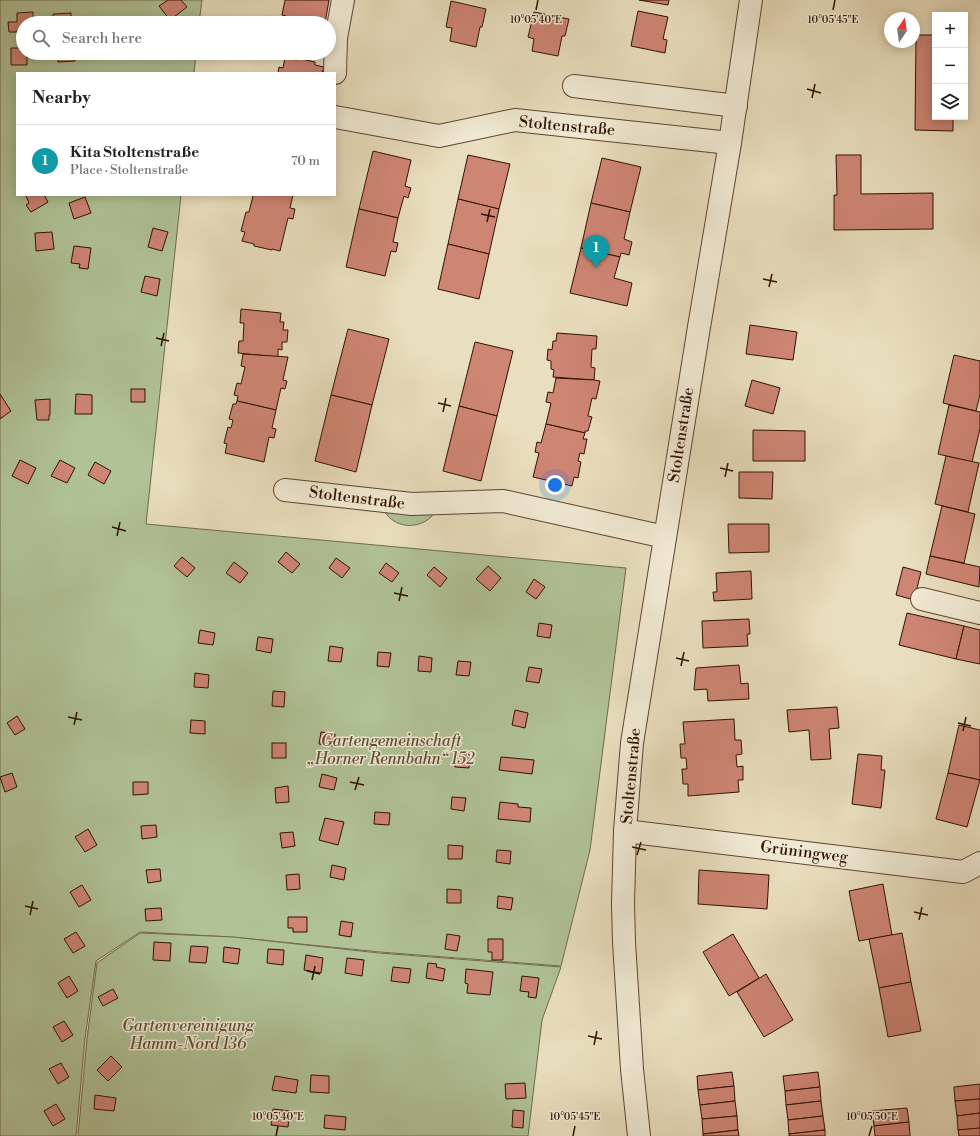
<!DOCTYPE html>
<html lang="en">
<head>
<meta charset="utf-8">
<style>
	body { margin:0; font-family:"Libre Bodoni",serif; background:#f2f2f2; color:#202124 }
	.controls { position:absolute; right:12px; top:12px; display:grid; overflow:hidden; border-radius:0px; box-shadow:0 2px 10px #0003 }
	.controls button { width:36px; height:36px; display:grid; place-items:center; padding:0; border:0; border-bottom:1px solid #e0e0e0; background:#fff; color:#202124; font:20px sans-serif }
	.compass { position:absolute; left:884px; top:12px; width:36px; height:36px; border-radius:50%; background:#fff; box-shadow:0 2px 10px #0003; rotate:13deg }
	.you { position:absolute; left:555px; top:485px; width:14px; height:14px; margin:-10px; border:3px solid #fff; border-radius:50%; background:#1a73e8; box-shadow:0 0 0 6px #1a73e833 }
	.badge { display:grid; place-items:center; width:26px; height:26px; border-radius:50%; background:#8f2418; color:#fff; font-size:13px; font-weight:700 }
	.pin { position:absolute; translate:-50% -33px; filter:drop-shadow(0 1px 2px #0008) }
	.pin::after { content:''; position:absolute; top:21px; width:14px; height:12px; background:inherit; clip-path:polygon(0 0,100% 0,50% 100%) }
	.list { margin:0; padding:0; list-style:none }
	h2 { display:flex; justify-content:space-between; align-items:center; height:52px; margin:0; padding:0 16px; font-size:17px }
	h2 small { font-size:13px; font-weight:400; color:#757577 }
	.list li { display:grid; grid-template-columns:26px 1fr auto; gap:12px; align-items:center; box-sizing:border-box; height:72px; padding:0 16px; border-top:1px solid #e0e0e0 }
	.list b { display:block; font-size:15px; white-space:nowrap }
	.list p { margin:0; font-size:13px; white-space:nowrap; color:#757577 }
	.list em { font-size:13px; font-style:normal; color:#757577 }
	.icon { flex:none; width:22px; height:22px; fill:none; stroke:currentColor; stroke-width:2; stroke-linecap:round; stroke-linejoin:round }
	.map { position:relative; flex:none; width:980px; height:1136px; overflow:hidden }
	.search { position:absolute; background:#fff; box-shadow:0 2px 10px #0003; left:16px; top:16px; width:320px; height:44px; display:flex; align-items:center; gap:10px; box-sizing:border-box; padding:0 14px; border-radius:22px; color:#757577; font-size:15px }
	.panel { position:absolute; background:#fff; box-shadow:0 2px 10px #0003; left:16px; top:72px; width:320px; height:124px; border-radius:0px }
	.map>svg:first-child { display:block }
	.green { fill:#b0c296; stroke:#706a4c }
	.building { fill:#ce8574; stroke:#301103 }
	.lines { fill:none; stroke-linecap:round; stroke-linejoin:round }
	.minor-casing { stroke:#5e4432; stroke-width:24 }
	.minor { stroke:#f1ead4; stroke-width:22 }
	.ticks { fill:none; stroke:#301103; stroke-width:1.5 }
	.labels { text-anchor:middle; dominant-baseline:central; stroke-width:3; stroke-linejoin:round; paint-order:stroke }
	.street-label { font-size:16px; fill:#301103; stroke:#f1ead4 }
	.park-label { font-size:16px; font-style:italic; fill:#5d4f36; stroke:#f1ead4 }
	.ticks-label { font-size:10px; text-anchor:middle; fill:#301103; stroke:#f1ead4; stroke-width:3; stroke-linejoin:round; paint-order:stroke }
</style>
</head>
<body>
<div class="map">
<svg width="980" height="1136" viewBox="0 0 980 1136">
	<rect width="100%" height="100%" fill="#e9debd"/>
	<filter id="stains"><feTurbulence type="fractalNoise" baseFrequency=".005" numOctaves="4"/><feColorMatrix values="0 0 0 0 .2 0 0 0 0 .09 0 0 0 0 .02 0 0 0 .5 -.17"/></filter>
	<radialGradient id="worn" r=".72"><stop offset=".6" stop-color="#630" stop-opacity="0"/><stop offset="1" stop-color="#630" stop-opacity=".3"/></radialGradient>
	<g class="green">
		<polygon points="0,0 202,0 199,23 23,23 23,53 196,53 194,73 17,73 17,195 181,195 146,524 626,568 590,850 561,966 380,952 232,937 140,932 96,961 85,1038 76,1136 0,1136"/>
		<path d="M 382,506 L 436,509 C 435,512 433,515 431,517 C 418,529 398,528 387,515 C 385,512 384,509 382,506 Z"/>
		<polygon points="140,933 233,937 379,953 561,967 542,1020 528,1136 78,1136 87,1039 97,963"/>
	</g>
	<g class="building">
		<polygon points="168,0 181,0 187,7 170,20 159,6"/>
		<polygon points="285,0 329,0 325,23 285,23 286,16 282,15"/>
		<polygon points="639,0 669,0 668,5"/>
		<polygon points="451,1 486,9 482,27 480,27 476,47 450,41 452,28 446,27"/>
		<polygon points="638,11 668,17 663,39 667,40 665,53 631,46"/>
		<polygon points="33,12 33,23 23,23 23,30 17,30 17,32 9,32 8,22 17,22 17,13"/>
		<polygon points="534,12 569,19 565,36 562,36 558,56 532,51 534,39 528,37"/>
		<polygon points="71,13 71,23 53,23 53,14"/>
		<polygon points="916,35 935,35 935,117 957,117 953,118 953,131 915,130"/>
		<polygon points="11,48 23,48 23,53 27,53 27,65 11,65"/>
		<polygon points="58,53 75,53 75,61 58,62"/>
		<polygon points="285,58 297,60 297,58 315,62 315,65 324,67 322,73 278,73 279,67 283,68"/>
		<polygon points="373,151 411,160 405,186 411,188 408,198 404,196 398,218 359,209"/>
		<polygon points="468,155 510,164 499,209 458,199"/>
		<polygon points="836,155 861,155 861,194 933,193 933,229 834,230 834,195 837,195"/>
		<polygon points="602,158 641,167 630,212 591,203"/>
		<polygon points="27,195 44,195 48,202 31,212 26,205 29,203 26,196"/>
		<polygon points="249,195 293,195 290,208 295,209 293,219 288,218 280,251 272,249 272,250 254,246 254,244 242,241 245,232 241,231 246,212 249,212 253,196"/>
		<polygon points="85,197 91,213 74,219 69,203"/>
		<polygon points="458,199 499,209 489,254 448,244"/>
		<polygon points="591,203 630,212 624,239 632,242 629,255 621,253 620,257 581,248"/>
		<polygon points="359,209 398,218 393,242 398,243 396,252 391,251 385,276 346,267"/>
		<polygon points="153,228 168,232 162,251 148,247"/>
		<polygon points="52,232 54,249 36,251 35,233"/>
		<polygon points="448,244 489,254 479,299 438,289"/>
		<polygon points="74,246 91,248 88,269 79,268 80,264 71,263"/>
		<polygon points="581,248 620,257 614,278 632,283 627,306 570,293"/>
		<polygon points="145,276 160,279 157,296 141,292"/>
		<polygon points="241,309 281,313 280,322 284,322 283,330 288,330 287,342 282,342 282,350 278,349 278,357 238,353 239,341 243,341 244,323 240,323"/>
		<polygon points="750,325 797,332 793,360 746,354"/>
		<polygon points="348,329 389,339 372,405 331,395"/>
		<polygon points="557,333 597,336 596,349 592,349 591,367 595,368 594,380 553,377 554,370 551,369 551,361 547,360 548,349 552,350 553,341 556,341"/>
		<polygon points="475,342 513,351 497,416 459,406"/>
		<polygon points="243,354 288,357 283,380 287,381 285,389 281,388 276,410 237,401 238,396 234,395 237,383 241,384 245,367 241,366"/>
		<polygon points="954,355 980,361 980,395 976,411 943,403"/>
		<polygon points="556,378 594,380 600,381 596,399 592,398 588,416 592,417 588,431 585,431 585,433 546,424 551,403 546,402 548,392 553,393"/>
		<polygon points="752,380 780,388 773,414 745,406"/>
		<rect x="131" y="389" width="14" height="13"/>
		<polygon points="0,394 11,411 0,419"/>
		<polygon points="76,394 92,395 92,414 75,414"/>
		<polygon points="331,395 372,405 356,472 315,461"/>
		<polygon points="50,399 50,415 49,415 49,420 37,420 35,400"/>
		<polygon points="237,401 276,410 272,428 276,429 274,438 269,437 264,462 225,453 227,444 224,443 228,427 231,428 233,420 229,419 233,404 236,404"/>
		<polygon points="949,405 980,412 980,429 972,462 938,454"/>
		<polygon points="459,406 497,416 481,481 443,471"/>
		<polygon points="546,424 585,433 583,439 587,439 584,454 580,453 578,461 581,462 578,478 574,477 572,486 533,477 539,453 535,452 537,442 541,443"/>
		<polygon points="753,430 805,431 805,461 753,461"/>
		<polygon points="946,456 979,463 968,512 935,504"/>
		<polygon points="20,460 36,468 28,484 12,476"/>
		<polygon points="60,460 75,468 67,483 51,476"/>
		<polygon points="95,462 111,471 104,484 88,475"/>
		<polygon points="739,472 773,472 772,499 739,498"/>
		<polygon points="942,506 975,514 964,563 930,556"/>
		<polygon points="728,524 769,524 769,552 729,553"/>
		<polygon points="286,552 300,564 292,573 278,562"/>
		<polygon points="930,556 980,567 979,587 926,574"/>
		<polygon points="182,557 195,568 187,577 174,566"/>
		<polygon points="336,558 350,568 342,578 329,568"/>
		<polygon points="234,562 248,573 240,583 226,573"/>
		<polygon points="386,563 399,573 392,582 379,573"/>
		<polygon points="488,566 501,578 490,591 476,579"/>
		<polygon points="434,567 447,578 440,587 427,575"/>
		<polygon points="903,567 921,572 914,600 896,595"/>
		<polygon points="751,571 752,599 714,601 713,592 717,592 716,573"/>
		<polygon points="534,579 545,587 536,599 526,592"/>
		<polygon points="907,613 964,626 956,659 899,645"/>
		<polygon points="749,619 750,634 747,634 748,646 703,648 702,621"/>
		<polygon points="539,623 552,625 550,638 537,636"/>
		<polygon points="964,626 980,630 980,664 956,659"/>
		<polygon points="200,630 215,633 213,645 198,643"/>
		<polygon points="258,637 273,639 271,653 256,650"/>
		<polygon points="330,646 343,648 341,662 328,661"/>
		<polygon points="378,652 391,653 389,667 377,666"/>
		<polygon points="419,656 432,658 431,672 418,671"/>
		<polygon points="458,661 471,662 469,676 456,675"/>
		<polygon points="739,665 741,684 748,683 749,699 708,701 707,689 694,690 696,668"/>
		<polygon points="529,667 542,669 539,683 526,681"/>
		<polygon points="195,673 209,675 208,688 194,687"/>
		<polygon points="273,691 285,692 284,707 272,706"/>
		<polygon points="837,707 839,728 829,729 831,759 811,760 809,730 789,732 787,710"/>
		<polygon points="515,710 528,713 525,728 512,725"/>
		<polygon points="17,716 25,729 15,735 7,723"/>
		<polygon points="734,719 735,740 741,740 742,754 736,755 737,767 743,766 743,780 738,780 739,792 688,796 688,784 683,784 682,769 687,769 686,758 681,758 680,744 685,744 683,722"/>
		<polygon points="191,720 205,721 205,734 190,733"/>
		<polygon points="959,725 980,730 980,780 948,773"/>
		<polygon points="321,732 335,734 334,746 319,744"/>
		<rect x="272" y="743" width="14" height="15"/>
		<polygon points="456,754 470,755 469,768 455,767"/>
		<polygon points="858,754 882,756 881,770 885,770 881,808 852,804"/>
		<polygon points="501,757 534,760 532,774 499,770"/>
		<polygon points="12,773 17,787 5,792 0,777"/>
		<polygon points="948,773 980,780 967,827 936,819"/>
		<polygon points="322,774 337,778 334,790 319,787"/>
		<polygon points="133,782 148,782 148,794 133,795"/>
		<polygon points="288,786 289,802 276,803 275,788"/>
		<polygon points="452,797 466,798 464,811 451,809"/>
		<polygon points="500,802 518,804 518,807 531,808 530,822 498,819"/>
		<polygon points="375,812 390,813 389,825 374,824"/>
		<polygon points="325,818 344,822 338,845 319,840"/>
		<polygon points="156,825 157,837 142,839 141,826"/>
		<polygon points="88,829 97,845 85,852 75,837"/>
		<polygon points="293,832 295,846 282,848 280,833"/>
		<polygon points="448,845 463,846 462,859 448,859"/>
		<polygon points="497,850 511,851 510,864 496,862"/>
		<polygon points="332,865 346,868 344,880 330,877"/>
		<polygon points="160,869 161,881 148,883 146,870"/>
		<polygon points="699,870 769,875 767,909 698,904"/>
		<polygon points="299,874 300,889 287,890 286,875"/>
		<polygon points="883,884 892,935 859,941 849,891"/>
		<polygon points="82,885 91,900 79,907 70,892"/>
		<polygon points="447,889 461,890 461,903 447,903"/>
		<polygon points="498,896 513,898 511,910 497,908"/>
		<polygon points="161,908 162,920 146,921 145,909"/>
		<polygon points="288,917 307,917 307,932 293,932 293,928 288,928"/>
		<polygon points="341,921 353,923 351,937 339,935"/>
		<polygon points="76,932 85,946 73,953 64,939"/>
		<polygon points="902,933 911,982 879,988 869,939"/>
		<polygon points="447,934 460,936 457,951 445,949"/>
		<polygon points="733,934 759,978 729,996 703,952"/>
		<polygon points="488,939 503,939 503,960 492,960 492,952 488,952"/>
		<polygon points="154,942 171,943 170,961 153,960"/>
		<polygon points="191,946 208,947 206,963 189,962"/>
		<polygon points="224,947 240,949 238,964 223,962"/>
		<polygon points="268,949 284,950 283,965 267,963"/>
		<polygon points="306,955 323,958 321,973 304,970"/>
		<polygon points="347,958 364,960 362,976 345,973"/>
		<polygon points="428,963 437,964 436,967 445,969 443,981 426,978"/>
		<polygon points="393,967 411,969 409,983 391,981"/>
		<polygon points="466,969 493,972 490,995 467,993 468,984 465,983"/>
		<polygon points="766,974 793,1020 764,1037 737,992"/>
		<polygon points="69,976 78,991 67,998 58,983"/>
		<polygon points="522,976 539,978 536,998 528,997 529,992 520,991"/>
		<polygon points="911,982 921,1031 888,1037 879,988"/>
		<polygon points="113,989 118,998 103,1006 98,997"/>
		<polygon points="64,1021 73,1035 62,1042 53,1027"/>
		<polygon points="111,1056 122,1067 108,1081 97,1070"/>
		<polygon points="61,1063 69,1077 58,1084 49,1069"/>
		<polygon points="732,1072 734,1086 698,1090 697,1076"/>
		<polygon points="818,1072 820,1087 785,1091 783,1076"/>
		<polygon points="311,1075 329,1076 329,1093 310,1092"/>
		<polygon points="275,1076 298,1080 296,1093 272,1090"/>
		<polygon points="525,1083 526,1098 506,1099 505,1084"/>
		<polygon points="980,1084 980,1099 955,1101 954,1087"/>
		<polygon points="734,1086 735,1101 700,1105 698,1090"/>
		<polygon points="820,1087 821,1101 786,1105 785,1091"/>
		<polygon points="95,1095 116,1098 114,1111 94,1109"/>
		<polygon points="980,1099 980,1113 957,1116 955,1101"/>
		<polygon points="735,1101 737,1116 702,1119 700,1105"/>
		<polygon points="821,1101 823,1116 788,1120 786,1105"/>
		<polygon points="56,1104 65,1119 53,1126 44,1111"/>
		<polygon points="907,1108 909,1122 874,1126 872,1111"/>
		<polygon points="273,1109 290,1111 288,1127 271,1125"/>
		<polygon points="513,1110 524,1111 523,1128 512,1127"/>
		<polygon points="980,1113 980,1128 958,1130 957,1116"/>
		<polygon points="325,1115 346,1117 345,1130 324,1128"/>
		<polygon points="737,1116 738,1130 703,1134 702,1119"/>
		<polygon points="823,1116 825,1130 789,1134 788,1120"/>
		<polygon points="909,1122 910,1136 875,1136 874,1126"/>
		<polygon points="980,1128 980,1136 959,1136 958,1130"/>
		<polygon points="738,1130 739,1136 703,1136 703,1134"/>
		<polygon points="825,1130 825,1136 789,1136 789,1134"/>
	</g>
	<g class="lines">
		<g class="minor-casing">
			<g id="minor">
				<polyline points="335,73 336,38 343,0"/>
				<polyline points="574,86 736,106"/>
				<polyline points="335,117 439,136 515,120 730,143"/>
				<polyline points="285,490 412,504 503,501 665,537"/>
				<polyline points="922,599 980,613"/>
				<polyline points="625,831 963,872 980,863"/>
				<polyline points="639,1136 632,1069 624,942 623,904 625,831 632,743 699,327 730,143 751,0"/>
			</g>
		</g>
		<use href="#minor" class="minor"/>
	</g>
	<path class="ticks" d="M 536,10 L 538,0M 833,10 L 835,0M 807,89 L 821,93M 812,98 L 815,84M 481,214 L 495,217M 487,222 L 490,209M 763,279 L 777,282M 769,287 L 772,274M 156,338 L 169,341M 161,346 L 164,333M 438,403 L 451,406M 443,412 L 446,398M 720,468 L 733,471M 725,477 L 728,463M 112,527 L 126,531M 117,536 L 120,522M 394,593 L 408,596M 399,601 L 402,587M 676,658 L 689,661M 681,666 L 684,652M 68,717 L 82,720M 958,723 L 971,726M 74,725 L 77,712M 963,731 L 966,717M 350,782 L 364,785M 355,790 L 359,777M 632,847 L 646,850M 637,855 L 641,842M 25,906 L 38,909M 914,912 L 928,915M 30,915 L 33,901M 919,920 L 922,907M 307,971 L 320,974M 312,980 L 315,966M 588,1036 L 602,1039M 594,1045 L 597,1031M 276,1136 L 278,1126M 573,1136 L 575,1126M 869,1136 L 872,1126"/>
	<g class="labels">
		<g class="street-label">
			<text transform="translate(567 126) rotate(5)">Stoltenstraße</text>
			<text transform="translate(681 435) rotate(-81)">Stoltenstraße</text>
			<text transform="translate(357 498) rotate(7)">Stoltenstraße</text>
			<text transform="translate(631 776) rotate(-85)">Stoltenstraße</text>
			<text transform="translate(804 852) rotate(7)">Grüningweg</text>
		</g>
		<g class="park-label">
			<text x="391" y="741">Gartengemeinschaft<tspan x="391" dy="18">„Horner Rennbahn“ 152</tspan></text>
			<text x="188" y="1026">Gartenvereinigung<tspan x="188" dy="18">Hamm-Nord 136</tspan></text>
		</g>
	</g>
	<g class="ticks-label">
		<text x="536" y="23">10°05'40"E</text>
		<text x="833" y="23">10°05'45"E</text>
		<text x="278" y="1120">10°05'40"E</text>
		<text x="575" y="1120">10°05'45"E</text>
		<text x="872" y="1120">10°05'50"E</text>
	</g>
	<rect width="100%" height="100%" filter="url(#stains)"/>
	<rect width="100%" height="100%" fill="url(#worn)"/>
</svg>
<div class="controls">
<button>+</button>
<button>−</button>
<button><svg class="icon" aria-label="layers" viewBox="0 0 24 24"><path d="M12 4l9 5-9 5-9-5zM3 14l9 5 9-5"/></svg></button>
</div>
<svg class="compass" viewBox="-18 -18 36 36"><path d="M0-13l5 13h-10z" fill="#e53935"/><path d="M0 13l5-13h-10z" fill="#757577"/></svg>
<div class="you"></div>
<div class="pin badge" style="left:596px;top:268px;background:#0f9aa8">1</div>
<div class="search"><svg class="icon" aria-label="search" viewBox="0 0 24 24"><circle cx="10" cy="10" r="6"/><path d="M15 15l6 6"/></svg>Search here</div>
<section class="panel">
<h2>Nearby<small></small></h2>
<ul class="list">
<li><span class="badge" style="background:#0f9aa8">1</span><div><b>Kita Stoltenstraße</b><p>Place · Stoltenstraße</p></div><em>70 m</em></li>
</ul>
</section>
</div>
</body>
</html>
